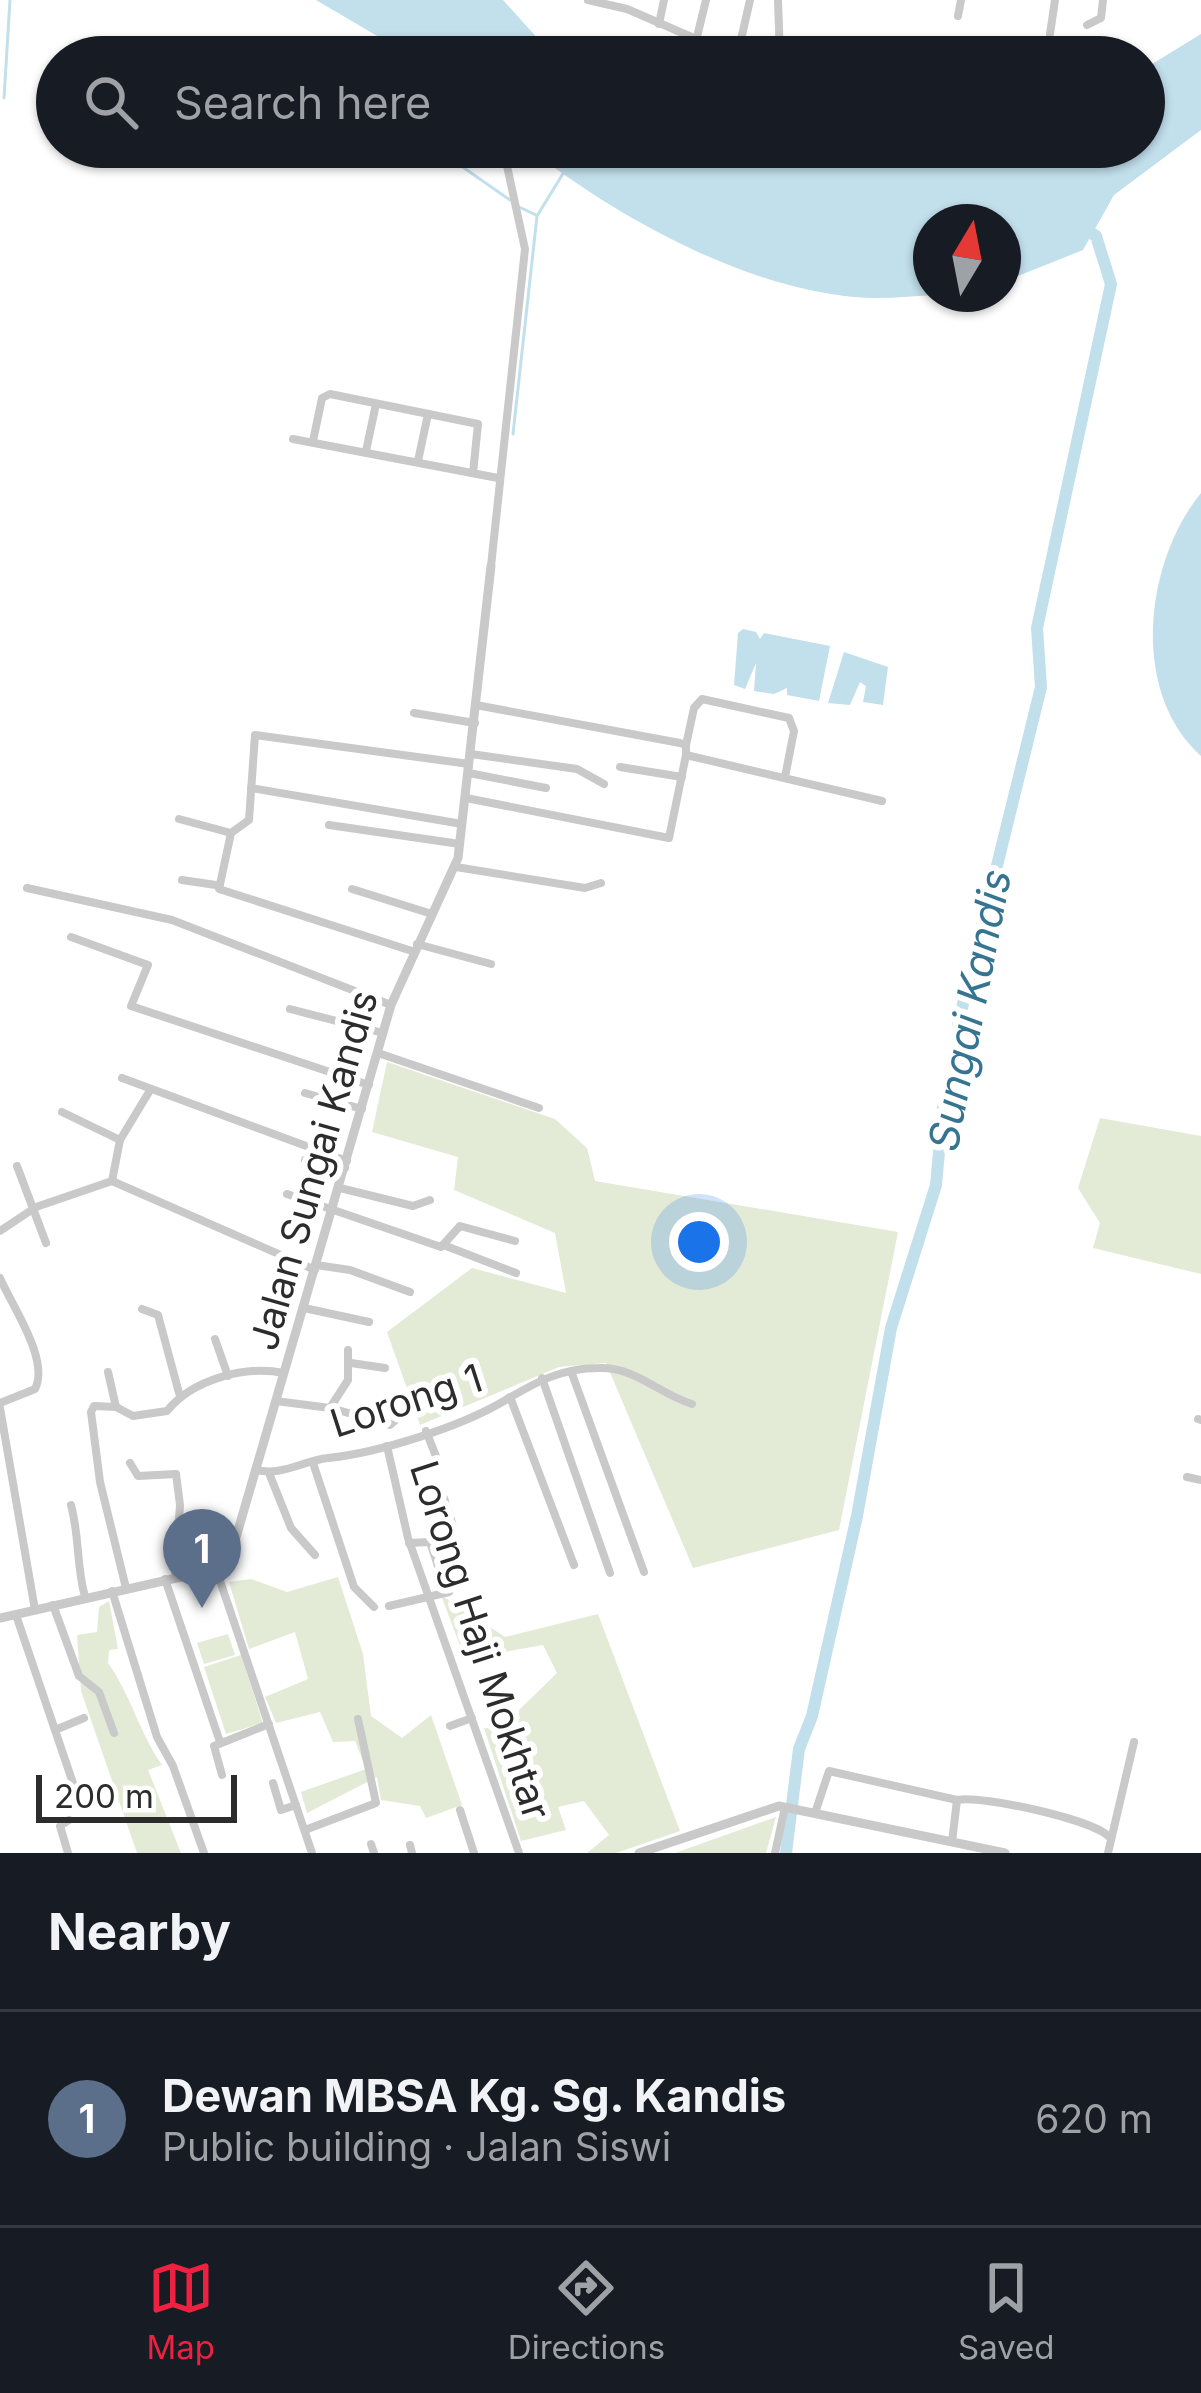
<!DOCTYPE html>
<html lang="en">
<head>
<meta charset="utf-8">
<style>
	body { margin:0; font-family:Inter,sans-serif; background:#242831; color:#f1f3f6 }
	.compass { position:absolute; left:913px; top:204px; width:108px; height:108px; border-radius:50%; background:#171b24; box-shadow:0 3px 9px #0004; rotate:10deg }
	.scale { position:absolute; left:36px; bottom:30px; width:201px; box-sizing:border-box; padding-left:12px; border:6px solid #2c2c2c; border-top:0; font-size:33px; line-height:42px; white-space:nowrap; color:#2c2c2c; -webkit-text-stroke:9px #fff; paint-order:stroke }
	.you { position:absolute; left:699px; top:1242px; width:42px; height:42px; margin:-30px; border:9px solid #fff; border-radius:50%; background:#1a73e8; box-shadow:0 0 0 18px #1a73e833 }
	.badge { display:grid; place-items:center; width:78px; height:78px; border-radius:50%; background:#ef2140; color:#fff; font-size:39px; font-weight:700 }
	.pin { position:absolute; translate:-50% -99px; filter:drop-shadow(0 3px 6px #0008) }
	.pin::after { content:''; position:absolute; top:63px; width:42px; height:36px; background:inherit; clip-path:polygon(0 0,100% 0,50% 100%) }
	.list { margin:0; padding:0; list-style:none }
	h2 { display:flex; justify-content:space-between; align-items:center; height:156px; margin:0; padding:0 48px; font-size:51px }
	h2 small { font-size:39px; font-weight:400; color:#9ea1a6 }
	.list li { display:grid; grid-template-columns:78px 1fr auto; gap:36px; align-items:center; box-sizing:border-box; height:216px; padding:0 48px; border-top:3px solid #363941 }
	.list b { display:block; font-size:45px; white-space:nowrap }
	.list p { margin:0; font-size:39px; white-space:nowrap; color:#9ea1a6 }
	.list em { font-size:39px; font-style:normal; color:#9ea1a6 }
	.icon { flex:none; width:66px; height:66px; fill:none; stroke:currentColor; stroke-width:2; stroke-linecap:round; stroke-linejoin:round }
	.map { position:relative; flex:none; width:1201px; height:1853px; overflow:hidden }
	.search { position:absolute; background:#171b24; box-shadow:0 3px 9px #0004; left:36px; right:36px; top:36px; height:132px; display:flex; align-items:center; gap:30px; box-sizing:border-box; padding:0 42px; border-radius:66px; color:#9ea1a6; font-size:45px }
	.sheet { height:372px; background:#171b24 }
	nav { display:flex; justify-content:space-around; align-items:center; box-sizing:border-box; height:168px; border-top:3px solid #363941; background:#171b24; font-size:33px; color:#9ea1a6 }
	nav a { display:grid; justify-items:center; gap:6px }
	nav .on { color:#ef2140 }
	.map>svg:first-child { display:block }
	.green { fill:#e3ebd7 }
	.water { fill:#c2dfec }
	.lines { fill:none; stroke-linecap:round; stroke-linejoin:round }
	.stream { stroke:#c2dfec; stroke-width:3 }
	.river { stroke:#c2dfec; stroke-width:12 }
	.minor { stroke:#c9c9c9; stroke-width:8 }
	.tertiary { stroke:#c9c9c9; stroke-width:9 }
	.labels { text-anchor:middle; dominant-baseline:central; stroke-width:12; stroke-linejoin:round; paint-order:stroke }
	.street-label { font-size:39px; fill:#2c2c2c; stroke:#fff }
	.water-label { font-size:42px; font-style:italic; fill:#367591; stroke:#fff }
</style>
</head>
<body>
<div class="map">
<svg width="1201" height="1853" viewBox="0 0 1201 1853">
	<rect width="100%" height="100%" fill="#fff"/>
	<g class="green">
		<polygon points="387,1062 555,1119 587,1148 595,1181 898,1232 839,1530 693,1568 606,1363 559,1367 420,1425 387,1332 472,1268 566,1293 555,1233 454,1190 458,1157 372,1132"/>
		<polygon points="1100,1118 1201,1136 1201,1274 1093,1248 1100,1223 1078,1188"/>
		<polygon points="338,1577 363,1654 371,1716 402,1738 431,1715 462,1805 426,1818 420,1806 381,1800 377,1777 307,1813 301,1792 366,1769 355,1741 333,1742 320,1712 276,1723 265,1697 308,1679 295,1632 249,1649 229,1582 251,1579 287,1592"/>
		<polygon points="441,1595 505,1637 598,1614 680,1831 616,1853 587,1853 609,1835 584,1801 558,1807 566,1830 521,1841 484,1728 518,1729 519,1710 557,1673 543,1645 465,1659"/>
		<path d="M 109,1601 L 118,1649 L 109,1650 L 108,1663 C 131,1695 139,1732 162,1765 L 148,1770 L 181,1853 L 137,1853 L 81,1691 L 77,1635 L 97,1632 L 99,1607 Z"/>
		<polygon points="228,1634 235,1655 204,1664 197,1643"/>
		<polygon points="241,1655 263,1723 226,1734 204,1667"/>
		<polygon points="776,1817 766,1853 675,1853"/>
	</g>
	<g class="water">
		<polygon points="316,0 503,0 540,41 562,57 413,57"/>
		<path d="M 1201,34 L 1201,130 L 1114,195 L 1083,250 L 1003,282 L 1003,222 L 931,222 L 931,294 L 945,294 L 938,295 C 911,296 882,300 854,297 C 742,287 615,216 527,147 L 807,147 L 878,163 L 964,147 L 1144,147 L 1144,69 Z"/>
		<path d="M 1201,493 L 1201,756 C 1130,693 1144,563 1201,493 Z"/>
		<polygon points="743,629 756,632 760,639 764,633 830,646 819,701 787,695 787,688 774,694 754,691 756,663 745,689 734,685 738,633"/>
		<polygon points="844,652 888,667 883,705 863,702 866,686 860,682 850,705 828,703"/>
	</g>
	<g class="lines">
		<g class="stream">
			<polyline points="4,98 10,0"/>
			<polyline points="434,147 510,200"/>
			<polyline points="517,206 536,215"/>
			<polyline points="513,434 537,216 564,172"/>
		</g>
		<polyline class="river" points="786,1853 799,1749 812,1716 857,1516 891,1328 936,1185 943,1107 959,1063 958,1024 1041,687 1037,628 1111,284 1096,236 1086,230"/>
		<g class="minor">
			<polyline points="588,0 627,9 694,38 701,57"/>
			<polyline points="778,0 780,57"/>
			<polyline points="958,16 961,0"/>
			<polyline points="659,24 664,0"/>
			<polyline points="1087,25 1101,18 1103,0"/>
			<polyline points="1050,34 1055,0"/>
			<polyline points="696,41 706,0"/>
			<polyline points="737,57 750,0"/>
			<polyline points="293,439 498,478"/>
			<polyline points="313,441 322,398 330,394 478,424 473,473"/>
			<polyline points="366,451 376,404"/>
			<polyline points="418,461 428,414"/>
			<polyline points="491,566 525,249 507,166"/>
			<polyline points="414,713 475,723"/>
			<polyline points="686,745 694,708 702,699 789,718 794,731 785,777"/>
			<polyline points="471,754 577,769 604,784"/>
			<polyline points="686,755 882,801"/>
			<polyline points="620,767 682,777"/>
			<polyline points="469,773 546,788"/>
			<polyline points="251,788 462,824"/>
			<polyline points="466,798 669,838 686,755 686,745 680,743 476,705"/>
			<polyline points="179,819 231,833"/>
			<polyline points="329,825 460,844"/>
			<polyline points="456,867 585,888 601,883"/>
			<polyline points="182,880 216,885"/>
			<polyline points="27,888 172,920 391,1005"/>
			<polyline points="352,889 432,914"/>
			<polyline points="71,937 148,965 131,1006 369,1085"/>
			<polyline points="417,944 491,964"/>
			<polyline points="412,951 219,889 231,833 249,820 255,735 469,764"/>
			<polyline points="290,1009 383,1033"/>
			<polyline points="378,1053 539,1108"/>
			<polyline points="122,1078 347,1161"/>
			<polyline points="349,1078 356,1055"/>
			<polyline points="305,1093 362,1109"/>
			<polyline points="62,1112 120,1140 112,1181 315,1270"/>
			<polyline points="120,1140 149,1092"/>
			<polyline points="305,1160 345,1168"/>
			<polyline points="17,1166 46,1243"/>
			<polyline points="340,1188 413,1206 430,1200"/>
			<polyline points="287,1194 441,1247 460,1226 515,1241"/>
			<polyline points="0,1231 36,1207 112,1181"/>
			<polyline points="446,1246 516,1273"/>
			<polyline points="316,1265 350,1270 410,1292"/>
			<path d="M 0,1278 C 12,1306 50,1360 35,1389 L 0,1403"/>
			<polyline points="304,1308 369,1322"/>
			<polyline points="142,1309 158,1315 179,1393"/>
			<polyline points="215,1339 228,1376"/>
			<polyline points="351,1363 385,1368"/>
			<polyline points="571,1371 644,1572"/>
			<path d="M 108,1372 L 116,1407 L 133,1416 L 167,1411 C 192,1380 244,1365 284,1373"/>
			<polyline points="542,1378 610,1573"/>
			<polyline points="510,1397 574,1565"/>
			<polyline points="276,1401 330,1408 348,1380 348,1350"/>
			<polyline points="116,1407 94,1406 91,1412 100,1482 126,1588"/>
			<polyline points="0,1408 35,1610"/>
			<polyline points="331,1408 390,1425 406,1411"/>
			<polyline points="1198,1419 1201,1420"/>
			<polyline points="426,1431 439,1464"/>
			<polyline points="387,1446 408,1538 519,1853"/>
			<polyline points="130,1463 138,1476 176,1474 180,1505 175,1577"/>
			<polyline points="313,1463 354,1587 374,1607"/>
			<path d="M 256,1470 C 283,1476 302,1461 328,1458 C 378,1453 460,1427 504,1401 C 536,1382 561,1368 599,1368 C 636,1367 659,1394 692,1404"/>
			<polyline points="269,1473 291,1528 315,1555"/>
			<polyline points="1187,1477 1201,1480"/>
			<path d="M 71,1505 C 80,1539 76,1564 85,1597"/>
			<polyline points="430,1542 454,1529 444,1498"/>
			<polyline points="409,1543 430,1542 443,1581"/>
			<polyline points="216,1569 312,1853"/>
			<polyline points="165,1579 220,1742"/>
			<polyline points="112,1591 157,1737 173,1766 204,1853"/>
			<polyline points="53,1605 79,1676 99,1692 114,1733"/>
			<polyline points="389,1606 449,1592"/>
			<polyline points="16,1615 76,1792"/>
			<polyline points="450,1726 472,1718"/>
			<polyline points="55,1730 84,1718"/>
			<polyline points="222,1775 214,1746 269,1724"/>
			<polyline points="273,1783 281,1810 296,1805"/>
			<path d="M 957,1800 C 981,1795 1099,1820 1111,1839"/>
			<polyline points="460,1810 474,1853"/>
			<polyline points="815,1813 829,1771 957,1800 952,1842"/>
			<polyline points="305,1830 376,1803 358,1719"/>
			<polyline points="371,1844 374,1853"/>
			<polyline points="410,1845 412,1853"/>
			<polyline points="68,1853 60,1826 69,1820"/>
			<polyline points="775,1853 785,1807"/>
			<polyline points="1108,1853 1134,1742"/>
		</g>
		<g class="tertiary">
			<polyline points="0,1618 216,1569 230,1558 391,1005 458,858 491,566"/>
			<polyline points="639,1853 779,1806 1005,1853"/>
		</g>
	</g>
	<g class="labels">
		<g class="street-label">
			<text transform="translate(313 1170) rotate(-74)">Jalan Sungai Kandis</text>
			<text transform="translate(406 1400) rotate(-18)">Lorong 1</text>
			<text transform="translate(481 1640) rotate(72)">Lorong Haji Mokhtar</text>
		</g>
		<g class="water-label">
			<text transform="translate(969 1010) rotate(-79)">Sungai Kandis</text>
		</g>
	</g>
</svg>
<svg class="compass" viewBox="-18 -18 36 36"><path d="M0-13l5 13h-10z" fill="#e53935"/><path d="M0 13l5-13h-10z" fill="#9ea1a6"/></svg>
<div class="scale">200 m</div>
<div class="you"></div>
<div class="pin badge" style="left:202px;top:1608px;background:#5c6f8a">1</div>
<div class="search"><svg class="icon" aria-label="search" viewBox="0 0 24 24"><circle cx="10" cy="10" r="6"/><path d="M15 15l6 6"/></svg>Search here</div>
</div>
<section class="sheet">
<h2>Nearby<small></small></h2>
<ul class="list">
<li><span class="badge" style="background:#5c6f8a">1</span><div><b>Dewan MBSA Kg. Sg. Kandis</b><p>Public building · Jalan Siswi</p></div><em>620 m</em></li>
</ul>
</section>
<nav>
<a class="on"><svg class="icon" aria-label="map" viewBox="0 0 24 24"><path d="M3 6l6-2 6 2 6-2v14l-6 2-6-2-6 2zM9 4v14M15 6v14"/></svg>Map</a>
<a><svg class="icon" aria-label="directions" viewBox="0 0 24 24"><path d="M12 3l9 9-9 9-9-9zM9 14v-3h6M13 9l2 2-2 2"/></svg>Directions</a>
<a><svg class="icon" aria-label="saved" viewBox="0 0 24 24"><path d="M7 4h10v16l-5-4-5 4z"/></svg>Saved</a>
</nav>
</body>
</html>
